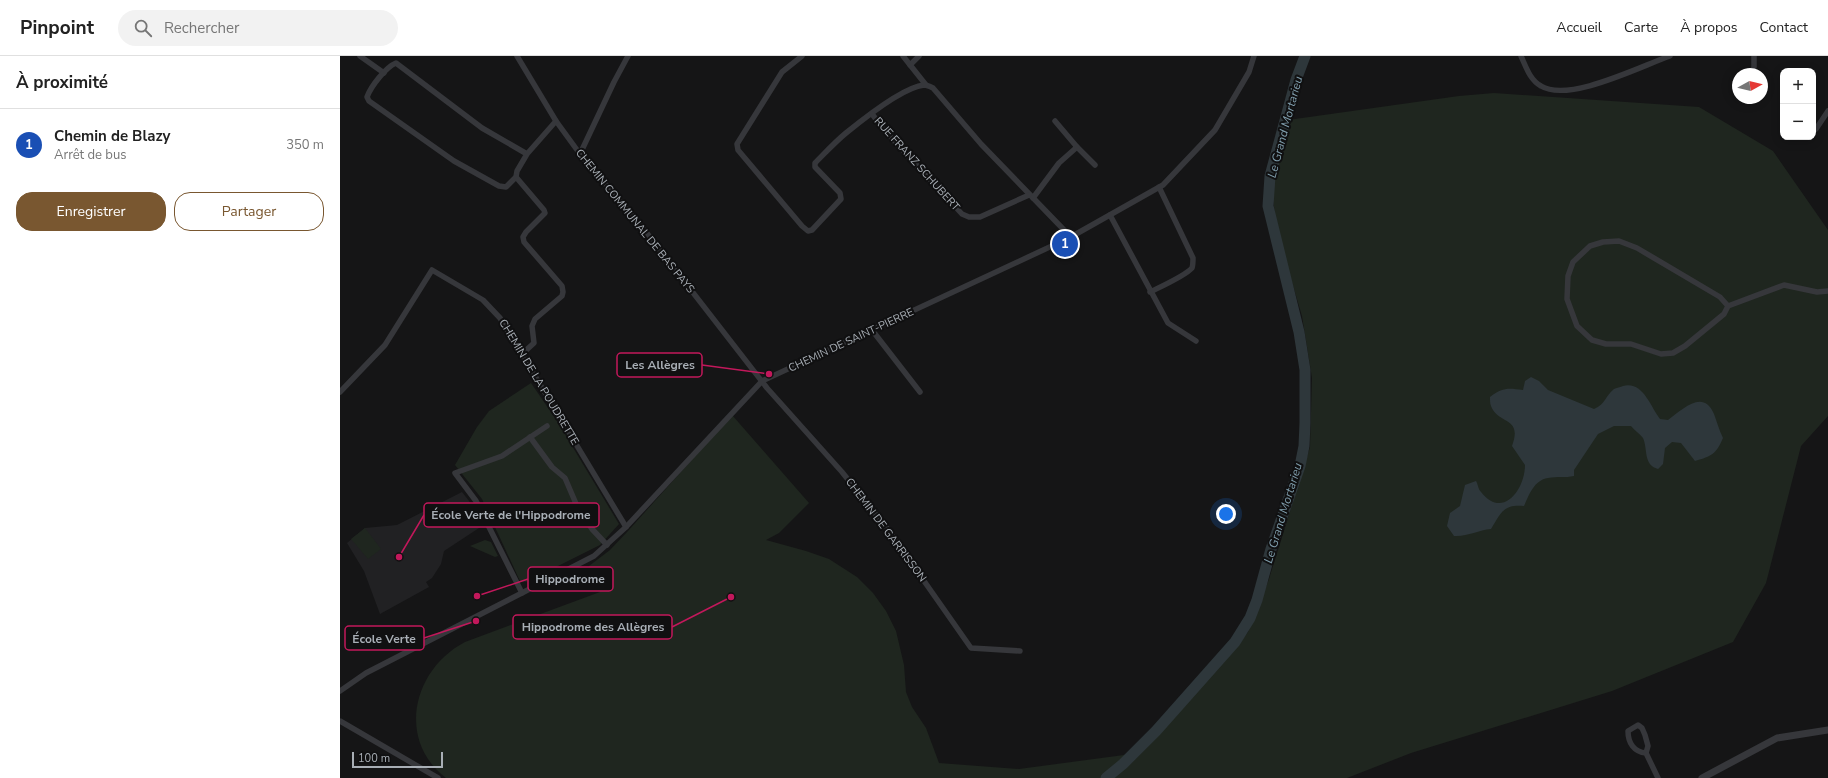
<!DOCTYPE html>
<html lang="fr">
<head>
<meta charset="utf-8">
<style>
	body { margin:0; font-family:"Nunito Sans",sans-serif; background:#f2f2f2; color:#222 }
	.controls { position:absolute; right:12px; top:12px; display:grid; overflow:hidden; border-radius:8px; box-shadow:0 2px 10px #0003 }
	.controls button { width:36px; height:36px; display:grid; place-items:center; padding:0; border:0; border-bottom:1px solid #e0e0e0; background:#fff; color:#222; font:20px sans-serif }
	.compass { position:absolute; left:1392px; top:12px; width:36px; height:36px; border-radius:50%; background:#fff; box-shadow:0 2px 10px #0003; rotate:82deg }
	.scale { position:absolute; left:12px; bottom:10px; width:91px; box-sizing:border-box; padding-left:4px; border:2px solid #a8aeb5; border-top:0; font-size:11px; line-height:14px; white-space:nowrap; color:#a8aeb5; -webkit-text-stroke:3px #101011; paint-order:stroke }
	.you { position:absolute; left:886px; top:458px; width:14px; height:14px; margin:-10px; border:3px solid #fff; border-radius:50%; background:#1a73e8; box-shadow:0 0 0 6px #1a73e833 }
	.badge { display:grid; place-items:center; width:26px; height:26px; border-radius:50%; background:#795730; color:#fff; font-size:13px; font-weight:700 }
	.pin { position:absolute; translate:-50% -50%; border:2px solid #fff; box-shadow:0 1px 4px #0006 }
	.list { margin:0; padding:0; list-style:none }
	h2 { display:flex; justify-content:space-between; align-items:center; height:52px; margin:0; padding:0 16px; font-size:17px }
	h2 small { font-size:13px; font-weight:400; color:#767676 }
	.list li { display:grid; grid-template-columns:26px 1fr auto; gap:12px; align-items:center; box-sizing:border-box; height:72px; padding:0 16px; border-top:1px solid #e0e0e0 }
	.list b { display:block; font-size:15px; white-space:nowrap }
	.list p { margin:0; font-size:13px; white-space:nowrap; color:#767676 }
	.list em { font-size:13px; font-style:normal; color:#767676 }
	.actions { display:flex; gap:8px; padding:12px 16px }
	.actions a { flex:1; padding:9px 0; border:1px solid #795730; border-radius:16px; text-align:center; font-size:14px; color:#795730 }
	.actions .main { background:#795730; color:#fff }
	.icon { flex:none; width:22px; height:22px; fill:none; stroke:currentColor; stroke-width:2; stroke-linecap:round; stroke-linejoin:round }
	.map { position:relative; flex:none; width:1488px; height:722px; overflow:hidden }
	header { display:flex; align-items:center; gap:24px; box-sizing:border-box; height:56px; padding:0 20px; background:#fff; border-bottom:1px solid #e0e0e0 }
	header strong { font-size:19px }
	nav { display:flex; gap:22px; margin-inline-start:auto; font-size:14px }
	.search { width:280px; height:36px; background:#f2f2f2; display:flex; align-items:center; gap:10px; box-sizing:border-box; padding:0 14px; border-radius:22px; color:#767676; font-size:15px }
	main { display:flex }
	aside { flex:1; background:#fff }
	.map>svg:first-child { display:block }
	.built { fill:#212123 }
	.green { fill:#1f261f }
	.water { fill:#2e373b }
	.lines { fill:none; stroke-linecap:round; stroke-linejoin:round }
	.river { stroke:#2e373b; stroke-width:11 }
	.minor { stroke:#36373b; stroke-width:5.5 }
	.tertiary { stroke:#36373b; stroke-width:7 }
	.labels { text-anchor:middle; dominant-baseline:central; stroke-width:4; stroke-linejoin:round; paint-order:stroke }
	.street-label { font-size:11px; fill:#a8aeb5; stroke:#101011 }
	.water-label { font-size:12px; font-style:italic; fill:#819fae; stroke:#101011 }
	.leader { fill:none; stroke:#c2185b; stroke-width:1.5 }
	.callout-dot { fill:#c2185b; stroke:#101011; stroke-width:1.5 }
	.callout { fill:#101011; stroke:#c2185b; stroke-width:1.5 }
	.callout-label { font-size:12px; text-anchor:middle; font-weight:bold; fill:#a8aeb5 }
</style>
</head>
<body>
<header>
<strong>Pinpoint</strong>
<div class="search"><svg class="icon" aria-label="search" viewBox="0 0 24 24"><circle cx="10" cy="10" r="6"/><path d="M15 15l6 6"/></svg>Rechercher</div>
<nav><a>Accueil</a><a>Carte</a><a>À propos</a><a>Contact</a></nav>
</header>
<main>
<aside>
<h2>À proximité<small></small></h2>
<ul class="list">
<li><span class="badge" style="background:#1a4fb4">1</span><div><b>Chemin de Blazy</b><p>Arrêt de bus</p></div><em>350 m</em></li>
</ul>
<div class="actions"><a class="main">Enregistrer</a><a>Partager</a></div>
</aside>
<div class="map">
<svg width="1488" height="722" viewBox="0 0 1488 722">
	<rect width="100%" height="100%" fill="#151516"/>
	<polygon class="built" points="122,436 129,445 142,470 104,495 101,508 92,522 86,526 89,531 40,558 24,515 7,487 25,472 57,469"/>
	<g class="green">
		<path d="M 1154,37 L 1359,51 L 1433,95 L 1488,174 L 1488,360 L 1461,390 L 1426,527 L 1393,586 L 1272,635 L 1071,697 L 1007,722 L 106,722 C 56,684 73,613 125,586 L 260,536 L 249,510 L 270,494 L 288,475 L 392,359 L 469,447 L 439,477 L 426,484 L 466,495 L 489,503 L 517,521 L 533,537 L 546,555 L 556,575 L 564,609 L 566,636 L 572,651 L 586,672 L 599,707 L 679,713 L 784,699 L 810,688 L 908,576 L 929,523 L 970,391 L 972,322 L 962,260 L 936,172 L 932,130 L 948,64 L 1119,40 Z"/>
		<polygon points="191,327 217,365 279,468 260,489 186,526 180,525 142,443 115,409 137,371 149,355"/>
		<polygon points="25,472 41,493 28,503 11,483"/>
		<polygon points="145,484 151,486 158,500 155,501 130,490"/>
	</g>
	<path class="water" d="M 1191,321 L 1199,325 L 1208,334 L 1254,353 C 1266,348 1265,340 1274,333 C 1276,332 1281,331 1283,330 C 1303,325 1310,350 1320,363 L 1328,364 C 1342,354 1363,332 1374,358 C 1377,366 1379,374 1383,382 C 1376,398 1372,400 1355,405 L 1341,387 L 1332,386 L 1325,392 L 1323,408 L 1318,413 C 1303,409 1308,393 1303,382 C 1300,378 1294,374 1291,370 L 1274,370 L 1258,378 L 1234,414 L 1234,420 C 1225,422 1217,420 1208,422 C 1194,424 1189,439 1184,450 C 1163,448 1161,457 1151,473 C 1138,474 1127,481 1114,480 L 1107,470 L 1110,457 L 1120,450 L 1125,429 L 1136,425 C 1138,428 1138,433 1141,436 C 1163,464 1185,433 1185,409 L 1172,390 C 1183,360 1158,369 1151,350 C 1150,348 1150,344 1150,341 C 1163,331 1168,332 1183,334 L 1185,325 Z"/>
	<g class="lines">
		<polyline class="river" points="766,722 783,708 816,675 895,586 910,562 917,544 931,493 960,410 964,390 965,367 965,314 959,276 928,150 930,120 956,24 965,0"/>
		<g class="minor">
			<polyline points="20,0 44,17"/>
			<polyline points="177,0 216,65 240,98 306,176 427,332 502,416 549,475 631,592 680,595"/>
			<path d="M 462,0 L 442,16 L 397,88 L 398,94 L 462,170 L 468,175 L 472,174 L 501,143 L 500,137 L 475,111 L 475,107 C 485,97 495,86 506,77 C 522,64 564,31 584,29 C 587,29 589,30 593,32 L 641,88 L 726,176 L 729,182"/>
			<polyline points="563,0 586,29"/>
			<path d="M 1181,0 C 1186,11 1190,24 1201,30 C 1229,47 1301,10 1330,0"/>
			<polyline points="570,9 579,0"/>
			<polyline points="1411,18 1414,11 1414,0"/>
			<polyline points="532,58 545,75 622,158 629,161 640,161 689,139"/>
			<polyline points="1476,73 1488,55"/>
			<polyline points="737,91 755,109"/>
			<path d="M 187,98 L 142,72 L 56,7 C 46,11 31,30 27,41 L 29,45 L 114,105 L 159,130 L 166,131 L 176,121 L 177,115 L 187,98 L 216,65"/>
			<polyline points="240,98 274,26 288,0"/>
			<polyline points="176,121 204,154 205,157 186,176 183,181 184,186 222,230 223,236 222,240 195,263 192,270 194,287 182,298"/>
			<polyline points="693,142 719,107 737,91 715,65"/>
			<polyline points="770,159 828,267 856,285"/>
			<path d="M 810,236 C 820,231 845,220 852,212 C 853,209 853,205 853,202 L 819,131"/>
			<polyline points="1388,250 1380,241 1297,192 1279,185 1263,186 1250,190 1233,206 1228,220 1227,243 1237,270 1252,284 1266,288 1291,288 1321,298 1333,297 1345,290 1384,258 1388,250 1444,229 1477,236 1488,235"/>
			<polyline points="532,274 580,336"/>
			<polyline points="0,336 45,289 92,214 143,244 160,262 286,471"/>
			<polyline points="190,381 212,411 225,422 237,450 252,473 267,489"/>
			<polyline points="182,537 136,445 115,417 162,400 207,370"/>
			<polyline points="0,635 26,617 254,500 286,471 422,325 729,182 823,129 875,74 909,16 914,0"/>
			<polyline points="0,665 98,722"/>
			<path d="M 1306,697 C 1294,696 1288,687 1288,675 L 1298,669 L 1302,672 L 1305,679 L 1308,690 L 1306,697 L 1318,722"/>
		</g>
		<polyline class="tertiary" points="1362,722 1437,682 1488,674"/>
	</g>
	<g class="labels">
		<g class="street-label">
			<text transform="translate(577 108) rotate(48)">RUE FRANZ SCHUBERT</text>
			<text transform="translate(295 165) rotate(51)">CHEMIN COMMUNAL DE BAS PAYS</text>
			<text transform="translate(511 284) rotate(-25)">CHEMIN DE SAINT-PIERRE</text>
			<text transform="translate(199 326) rotate(59)">CHEMIN DE LA POUDRETTE</text>
			<text transform="translate(546 474) rotate(53)">CHEMIN DE GARRISSON</text>
		</g>
		<g class="water-label">
			<text transform="translate(945 71) rotate(-75)">Le Grand Mortarieu</text>
			<text transform="translate(943 457) rotate(-73)">Le Grand Mortarieu</text>
		</g>
	</g>
	<path class="leader" d="M429 318L362 309M59 501L84 459M137 540L188 523M391 541L332 571M136 565L84 582"/>
	<g class="callout-dot">
		<circle cx="429" cy="318" r="4"/>
		<circle cx="59" cy="501" r="4"/>
		<circle cx="137" cy="540" r="4"/>
		<circle cx="391" cy="541" r="4"/>
		<circle cx="136" cy="565" r="4"/>
	</g>
	<g class="callout">
		<rect x="277" y="297" width="85" height="24" rx="4"/>
		<rect x="84" y="447" width="175" height="24" rx="4"/>
		<rect x="188" y="511" width="85" height="24" rx="4"/>
		<rect x="173" y="559" width="159" height="24" rx="4"/>
		<rect x="5" y="570" width="79" height="24" rx="4"/>
	</g>
	<g class="callout-label">
		<text x="320" y="313">Les Allègres</text>
		<text x="171" y="463">École Verte de l'Hippodrome</text>
		<text x="230" y="527">Hippodrome</text>
		<text x="253" y="575">Hippodrome des Allègres</text>
		<text x="44" y="587">École Verte</text>
	</g>
</svg>
<div class="controls">
<button>+</button>
<button>−</button>
</div>
<svg class="compass" viewBox="-18 -18 36 36"><path d="M0-13l5 13h-10z" fill="#e53935"/><path d="M0 13l5-13h-10z" fill="#767676"/></svg>
<div class="scale">100 m</div>
<div class="you"></div>
<div class="pin badge" style="left:725px;top:188px;background:#1a4fb4">1</div>
</div>
</main>
</body>
</html>
